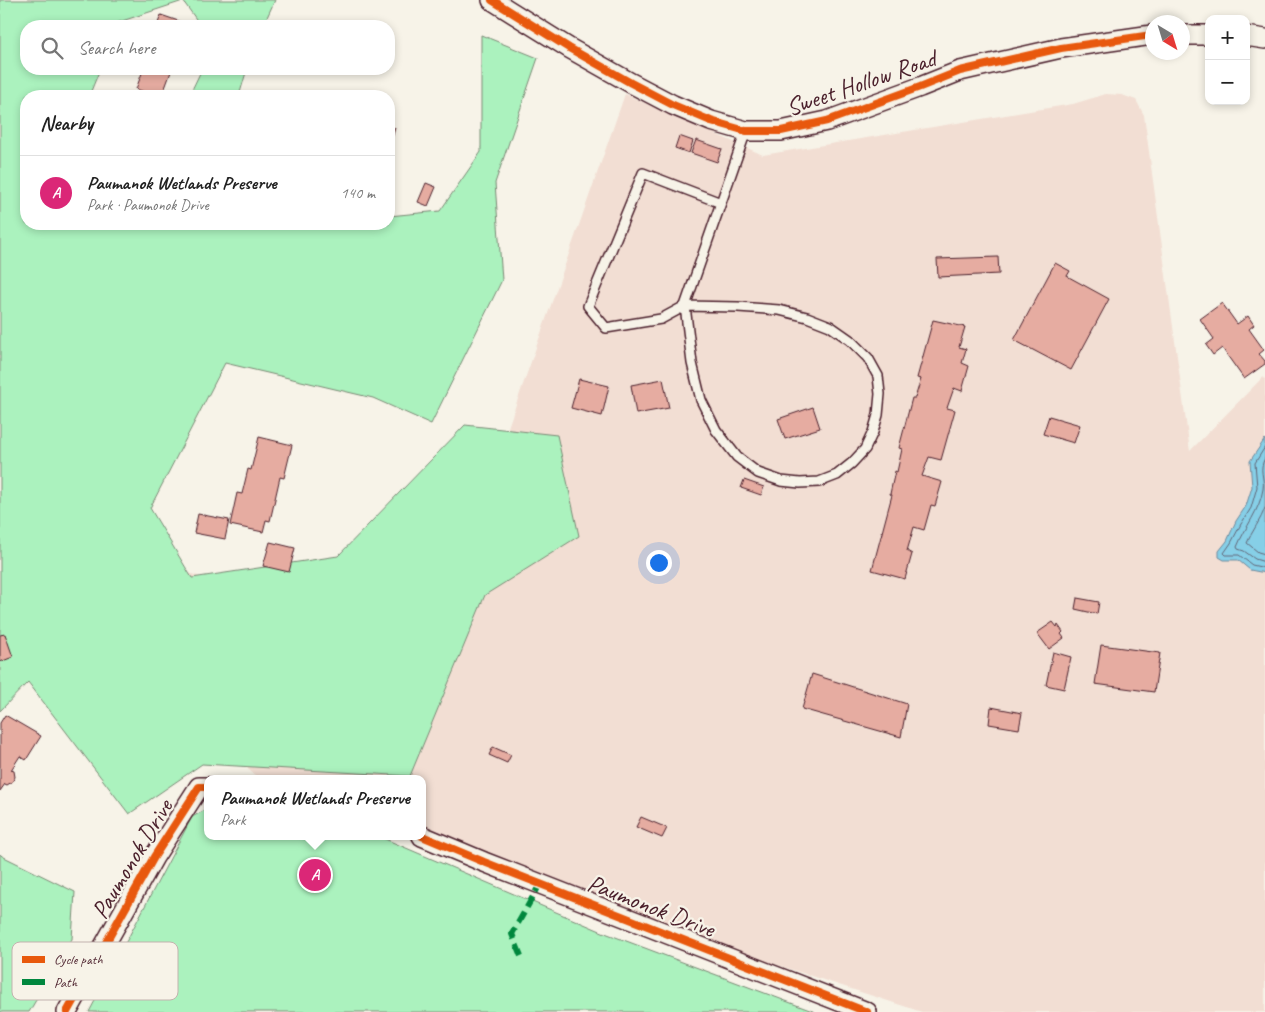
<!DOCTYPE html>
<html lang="en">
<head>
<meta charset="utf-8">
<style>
	body { margin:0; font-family:Caveat,sans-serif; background:#f6f6f6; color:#222 }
	.controls { position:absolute; right:15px; top:15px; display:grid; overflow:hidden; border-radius:10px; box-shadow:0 2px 8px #0003 }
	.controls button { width:45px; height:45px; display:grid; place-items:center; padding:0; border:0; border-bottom:1px solid #e0e0e0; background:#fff; color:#222; font:25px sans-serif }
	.compass { position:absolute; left:1145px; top:15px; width:45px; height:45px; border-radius:50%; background:#fff; box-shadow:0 2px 8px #0003; rotate:142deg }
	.you { position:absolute; left:658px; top:562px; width:18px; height:18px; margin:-12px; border:4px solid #fff; border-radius:50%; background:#1a73e8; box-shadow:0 0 0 8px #1a73e833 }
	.badge { display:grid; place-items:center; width:32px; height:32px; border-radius:50%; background:#db2777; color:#fff; font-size:16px; font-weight:700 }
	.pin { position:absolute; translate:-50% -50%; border:2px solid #fff; box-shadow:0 1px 5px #0006 }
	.popup { position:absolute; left:204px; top:775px; width:222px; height:65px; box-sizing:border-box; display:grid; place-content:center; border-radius:10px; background:#fff; filter:drop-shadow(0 1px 4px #0005); font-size:16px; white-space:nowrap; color:#767676 }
	.popup b { font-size:19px; color:#222 }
	.popup::after { content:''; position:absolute; left:50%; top:100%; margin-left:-10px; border:10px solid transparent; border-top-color:#fff }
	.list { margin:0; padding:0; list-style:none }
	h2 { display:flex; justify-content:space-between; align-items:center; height:65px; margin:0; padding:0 20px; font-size:21px }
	h2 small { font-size:16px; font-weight:400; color:#767676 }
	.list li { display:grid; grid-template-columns:32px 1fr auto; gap:15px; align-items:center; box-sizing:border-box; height:75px; padding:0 20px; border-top:1px solid #e0e0e0 }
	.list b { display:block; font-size:19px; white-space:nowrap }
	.list p { margin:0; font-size:16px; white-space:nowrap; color:#767676 }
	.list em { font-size:16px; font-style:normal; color:#767676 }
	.icon { flex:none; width:28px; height:28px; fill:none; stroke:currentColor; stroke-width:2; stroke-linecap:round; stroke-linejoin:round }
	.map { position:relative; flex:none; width:1265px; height:1012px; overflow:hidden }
	.search { position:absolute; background:#fff; box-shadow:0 2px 8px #0003; left:20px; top:20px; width:375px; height:55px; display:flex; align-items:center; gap:12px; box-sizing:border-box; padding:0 18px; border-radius:20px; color:#767676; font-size:19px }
	.panel { position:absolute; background:#fff; box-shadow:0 2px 8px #0003; left:20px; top:90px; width:375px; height:140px; border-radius:20px }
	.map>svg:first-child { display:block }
	.built { fill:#f2ded3 }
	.green { fill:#abf2be; stroke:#7a8874 }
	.water { fill:#86cfe7; stroke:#6e899c }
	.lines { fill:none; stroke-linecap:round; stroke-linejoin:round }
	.shore { stroke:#626576; stroke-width:1 }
	.building { fill:#e6aca1; stroke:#4a1f2b }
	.service-casing { stroke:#4a1f2b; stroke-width:12 }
	.minor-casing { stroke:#4a1f2b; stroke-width:22 }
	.service { stroke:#f7f3e8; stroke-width:9 }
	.minor { stroke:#f7f3e8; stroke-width:19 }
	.quiet { stroke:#00873e; stroke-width:6; stroke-dasharray:12 6; stroke-linecap:butt }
	.cycleway-casing { stroke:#f7f3e8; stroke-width:11 }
	.cycleway { stroke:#e8590c; stroke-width:8 }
	.labels { text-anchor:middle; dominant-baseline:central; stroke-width:4.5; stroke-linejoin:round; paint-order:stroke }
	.street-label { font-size:25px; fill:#4a1f2b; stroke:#f7f3e8 }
	.key { fill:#f7f3e8; stroke:#c3b3af; stroke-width:1 }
	.key-label { font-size:14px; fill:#4a1f2b }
</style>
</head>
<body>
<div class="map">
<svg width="1265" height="1012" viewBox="0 0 1265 1012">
	<rect width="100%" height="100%" fill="#f7f3e8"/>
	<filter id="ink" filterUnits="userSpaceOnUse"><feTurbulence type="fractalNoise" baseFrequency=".02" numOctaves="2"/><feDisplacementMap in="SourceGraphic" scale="10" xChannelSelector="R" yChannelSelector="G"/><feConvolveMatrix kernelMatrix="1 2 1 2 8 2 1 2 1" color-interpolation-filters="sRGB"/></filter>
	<g filter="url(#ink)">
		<polygon class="built" points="625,94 763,155 1073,104 1106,94 1122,95 1136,100 1144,115 1190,451 1263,377 1265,379 1265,1012 922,1012 608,910 413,836 422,836 422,779 258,778 90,627 126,552 377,636 446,604"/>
		<g class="green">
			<polygon points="0,0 275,0 263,26 201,26 183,1 116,23 115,26 26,26 26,69 100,69 89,96 26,96 26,224 389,224 389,216 440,211 481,152 481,35 538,58 495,183 502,280 431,424 373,398 225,363 150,508 192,578 338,556 465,425 557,435 579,536 485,595 410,776 202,764 129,814 28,682 0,711"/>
			<polygon points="202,69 247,69 239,96 189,96"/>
			<polygon points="207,809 208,836 378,836 605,933 815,1012 89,1012 192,817"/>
			<polygon points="0,854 2,856 75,892 72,939 29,1012 0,1012"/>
		</g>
		<polygon class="water" points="1265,439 1265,573 1250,570 1238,560 1224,560 1219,557 1219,551 1227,541 1236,521 1246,506 1252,487 1250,461"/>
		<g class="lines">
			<g class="shore">
				<polyline points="1265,447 1255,463 1257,487 1251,508 1241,524 1231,543 1224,553 1226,555 1239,555 1252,565 1265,568"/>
				<path d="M 1265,458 C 1258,470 1265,477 1263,489 C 1260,510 1245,527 1237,547 L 1238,549 L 1244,551 L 1255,559 L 1265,562"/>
				<path d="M 1265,508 C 1261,520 1252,531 1247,543 L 1258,552 L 1265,554"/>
			</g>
		</g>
		<g class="building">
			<polygon points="161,15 187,24 186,26 157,26"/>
			<polygon points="129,69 172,69 162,96 156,96 136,89 142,73"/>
			<polygon points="389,126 395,128 390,145 389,144"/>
			<polygon points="679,136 693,141 689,153 675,148"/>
			<polygon points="696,140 722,149 717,162 691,153"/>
			<polygon points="426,183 436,187 428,206 418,202"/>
			<polygon points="998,257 999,274 938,277 937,259"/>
			<polygon points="1055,263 1070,271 1067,276 1109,299 1071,370 1014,340"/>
			<polygon points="1222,303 1237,324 1248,316 1254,325 1249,329 1264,350 1259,354 1265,361 1265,364 1244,379 1222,348 1213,355 1206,345 1214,339 1200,319"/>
			<polygon points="933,320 965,327 959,347 966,349 962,363 969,366 962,391 954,388 947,408 955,410 941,460 929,457 922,476 942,482 935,506 931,505 924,530 914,527 907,551 912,554 905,579 872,570 892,495 890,494 895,471 897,472 902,449 899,448 912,398 915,398 921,379 917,378"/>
			<polygon points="579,379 609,386 602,416 571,408"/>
			<polygon points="663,379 669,408 636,414 631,385"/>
			<polygon points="813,407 820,428 785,439 778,419"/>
			<polygon points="1049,416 1080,425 1074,443 1043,434"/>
			<polygon points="259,437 292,445 284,478 280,477 270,521 266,520 263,532 230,525 237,493 242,494 248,469 251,470"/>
			<polygon points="744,480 764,487 761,495 741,488"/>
			<polygon points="198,514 229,520 225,539 194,533"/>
			<polygon points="270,542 295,548 289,572 263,566"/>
			<polygon points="1077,598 1099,602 1097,614 1075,609"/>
			<polygon points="1053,622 1057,627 1058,625 1063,632 1061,634 1064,638 1049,649 1037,633"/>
			<polygon points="5,634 13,657 0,662 0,635"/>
			<polygon points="1101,645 1160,653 1154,692 1095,684"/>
			<polygon points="1053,652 1071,657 1064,689 1046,685"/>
			<polygon points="812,674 907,704 901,737 802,709"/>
			<polygon points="991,707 1022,713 1019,729 989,724"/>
			<polygon points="5,715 41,736 26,760 20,756 11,770 14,771 15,777 12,782 7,785 5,784 0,791 0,723"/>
			<polygon points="493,747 511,755 507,763 489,755"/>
			<polygon points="641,817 667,828 662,838 636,827"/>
		</g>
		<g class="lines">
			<g class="service-casing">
				<polyline id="service" points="721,203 643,173 588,306 606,328 661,319 685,306 738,307 779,310 807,317 830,326 850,340 868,358 878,376 880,394 878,415 873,432 865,449 852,463 837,475 819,482 800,483 781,481 758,473 737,457 716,430 701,400 692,363 685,306 746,131"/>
			</g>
			<g class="minor-casing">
				<g id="minor">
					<polyline points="492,0 569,48 631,83 673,105 711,121 746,131 781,131 827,121 920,87 960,71 1061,48 1152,35"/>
					<polyline points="1182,35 1209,35"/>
					<polyline points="1246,36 1265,39"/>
					<polyline points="422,836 484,862 867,1012"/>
					<polyline points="67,1012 154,857 199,787 208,787"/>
				</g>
			</g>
			<use href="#service" class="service"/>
			<use href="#minor" class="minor"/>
			<polyline class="quiet" points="521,956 512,934 540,884"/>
			<g class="cycleway-casing">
				<g id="cycleway">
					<polyline points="492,0 569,48 631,83 673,105 711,121 746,131 781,131 827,121 920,87 960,71 1061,48 1152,35"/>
					<polyline points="422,836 484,862 867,1012"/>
					<polyline points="67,1012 154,857 199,787 208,787"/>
				</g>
			</g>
			<use href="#cycleway" class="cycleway"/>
		</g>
	</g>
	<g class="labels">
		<g class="street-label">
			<text transform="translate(861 83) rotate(-19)">Sweet Hollow Road</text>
			<text transform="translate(132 859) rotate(-59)">Paumonok Drive</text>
			<text transform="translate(651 906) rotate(21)">Paumonok Drive</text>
		</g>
	</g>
	<rect x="12" y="942" width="166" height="58" rx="8" class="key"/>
	<rect x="22" y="956" width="23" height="7" fill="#e8590c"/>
	<rect x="22" y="979" width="23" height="6" fill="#00873e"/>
	<g class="key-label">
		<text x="54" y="964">Cycle path</text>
		<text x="54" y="987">Path</text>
	</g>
</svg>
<div class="controls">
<button>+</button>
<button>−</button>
</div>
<svg class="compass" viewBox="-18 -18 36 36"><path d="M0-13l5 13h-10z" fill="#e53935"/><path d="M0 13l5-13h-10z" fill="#767676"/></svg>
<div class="you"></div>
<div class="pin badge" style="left:315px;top:875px">A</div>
<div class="popup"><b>Paumanok Wetlands Preserve</b>Park</div>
<div class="search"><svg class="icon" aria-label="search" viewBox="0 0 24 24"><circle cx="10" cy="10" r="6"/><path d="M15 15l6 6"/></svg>Search here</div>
<section class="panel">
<h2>Nearby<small></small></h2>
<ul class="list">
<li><span class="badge">A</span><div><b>Paumanok Wetlands Preserve</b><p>Park · Paumonok Drive</p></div><em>140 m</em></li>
</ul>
</section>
</div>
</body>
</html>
